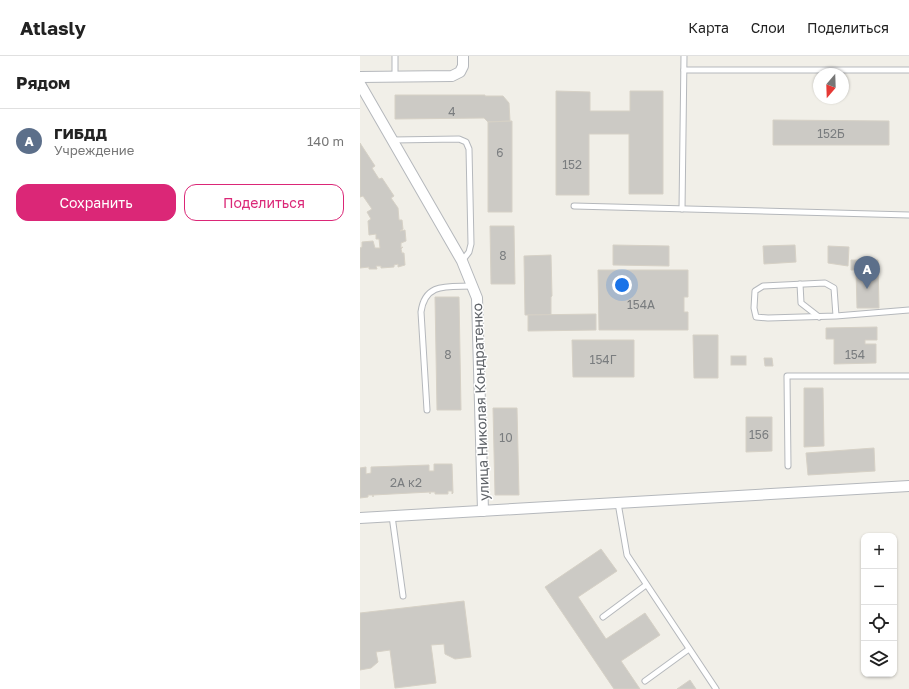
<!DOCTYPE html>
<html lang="ru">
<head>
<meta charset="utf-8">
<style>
	body { margin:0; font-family:"Golos Text",sans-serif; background:#f6f6f6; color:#222 }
	.controls { position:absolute; right:12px; bottom:12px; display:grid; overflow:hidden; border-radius:8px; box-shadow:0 1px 3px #0004 }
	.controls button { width:36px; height:36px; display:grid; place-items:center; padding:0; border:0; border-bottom:1px solid #e0e0e0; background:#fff; color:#222; font:20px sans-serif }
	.compass { position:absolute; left:453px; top:12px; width:36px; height:36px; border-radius:50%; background:#fff; box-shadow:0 1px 3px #0004; rotate:199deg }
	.you { position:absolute; left:262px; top:229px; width:14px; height:14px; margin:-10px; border:3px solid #fff; border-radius:50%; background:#1a73e8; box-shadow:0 0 0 6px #1a73e833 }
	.badge { display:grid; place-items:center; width:26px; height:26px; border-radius:50%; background:#db2777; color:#fff; font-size:13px; font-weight:700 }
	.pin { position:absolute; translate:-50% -33px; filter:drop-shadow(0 1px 2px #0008) }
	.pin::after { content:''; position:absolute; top:21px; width:14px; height:12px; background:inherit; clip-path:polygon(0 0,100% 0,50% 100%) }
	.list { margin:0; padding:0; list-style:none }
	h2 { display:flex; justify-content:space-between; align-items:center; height:52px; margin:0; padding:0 16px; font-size:17px }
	h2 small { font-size:13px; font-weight:400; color:#767676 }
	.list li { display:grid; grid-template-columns:26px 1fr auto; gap:12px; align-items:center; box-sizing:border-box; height:64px; padding:0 16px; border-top:1px solid #e0e0e0 }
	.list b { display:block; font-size:15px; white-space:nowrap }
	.list p { margin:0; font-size:13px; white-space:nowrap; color:#767676 }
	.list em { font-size:13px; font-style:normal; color:#767676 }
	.actions { display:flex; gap:8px; padding:12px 16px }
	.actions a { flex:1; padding:9px 0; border:1px solid #db2777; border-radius:12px; text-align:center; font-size:14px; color:#db2777 }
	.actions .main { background:#db2777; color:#fff }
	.icon { flex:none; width:22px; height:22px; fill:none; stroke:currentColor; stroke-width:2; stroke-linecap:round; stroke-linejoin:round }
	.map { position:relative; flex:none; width:549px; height:633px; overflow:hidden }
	header { display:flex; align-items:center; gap:24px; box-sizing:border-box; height:56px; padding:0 20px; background:#fff; border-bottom:1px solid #e0e0e0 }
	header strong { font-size:19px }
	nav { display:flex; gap:22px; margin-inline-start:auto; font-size:14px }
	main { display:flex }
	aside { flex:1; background:#fff }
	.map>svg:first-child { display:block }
	.building { fill:#cccac5; stroke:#d6d1c6 }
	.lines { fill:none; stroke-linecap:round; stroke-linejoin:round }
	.lane-casing { stroke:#b5b8bc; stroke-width:7 }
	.street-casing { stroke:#b5b8bc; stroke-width:12 }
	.lane { stroke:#fff; stroke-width:5 }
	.street { stroke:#fff; stroke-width:10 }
	.labels { text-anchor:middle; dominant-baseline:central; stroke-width:3; stroke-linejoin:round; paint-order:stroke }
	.number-label { font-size:12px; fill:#7a7d7f }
	.street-label { font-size:14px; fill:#5f6368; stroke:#fff }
</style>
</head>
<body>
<header>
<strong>Atlasly</strong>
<nav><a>Карта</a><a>Слои</a><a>Поделиться</a></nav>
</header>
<main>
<aside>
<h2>Рядом<small></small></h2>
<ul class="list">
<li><span class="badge" style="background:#5c6f8a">A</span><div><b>ГИБДД</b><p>Учреждение</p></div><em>140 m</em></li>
</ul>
<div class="actions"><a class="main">Сохранить</a><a>Поделиться</a></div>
</aside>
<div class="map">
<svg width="549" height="633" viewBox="0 0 549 633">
	<rect width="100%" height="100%" fill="#f1efe8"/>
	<g class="building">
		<polygon points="196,35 230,36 230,55 270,55 270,35 303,35 303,138 269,138 269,78 229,78 229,139 196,139"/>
		<polygon points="35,39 125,39 125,40 143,40 149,47 150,65 128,66 124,62 35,63"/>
		<polygon points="413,64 529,65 529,89 413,89"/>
		<polygon points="152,65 152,156 128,156 128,66"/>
		<polygon points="0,87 15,110 12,112 19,123 22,122 34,140 31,142 38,152 39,164 42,164 43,173 40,175 45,174 46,185 41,187 41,192 43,191 41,193 42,197 44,197 45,209 38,211 38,208 34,209 34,211 21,212 21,210 16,210 17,213 9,213 9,211 0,212 0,192 2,191 2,186 13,185 15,192 20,192 19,183 16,183 16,178 9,179 8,165 11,163 7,156 12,153 3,140 0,141"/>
		<polygon points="130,170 154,170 155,228 131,228"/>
		<polygon points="253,189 309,190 309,210 253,209"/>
		<polygon points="435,189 436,206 404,208 403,190"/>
		<polygon points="468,190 489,191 488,210 468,207"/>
		<polygon points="191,199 192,240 191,241 191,259 165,259 164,200"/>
		<polygon points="491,204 518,204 519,252 497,252 496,214 491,214"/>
		<polygon points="238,214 328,214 328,241 324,241 324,256 328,256 328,274 239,274"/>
		<polygon points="75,241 99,241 101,354 77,354"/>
		<polygon points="236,258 236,274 168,275 168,259"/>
		<polygon points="517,271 517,284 505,284 505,288 516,288 516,307 474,308 474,283 466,283 466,272"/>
		<polygon points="333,279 358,279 358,322 334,322"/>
		<polygon points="212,284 274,284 274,321 213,321"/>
		<rect x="371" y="300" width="15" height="9"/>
		<polygon points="404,302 412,302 413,310 405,310"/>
		<polygon points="444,332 463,332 464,390 444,391"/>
		<polygon points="133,352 157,352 159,439 135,439"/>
		<polygon points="386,361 412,361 412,395 386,396"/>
		<polygon points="514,392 515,415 448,419 446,397"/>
		<polygon points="74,408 92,408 93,437 92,438 92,435 88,435 88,438 75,438 75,436 70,436 70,438 70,436 13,439 13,441 13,439 8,439 8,441 0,442 0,412 6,411 6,418 11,417 11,411 69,409 69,415 74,415"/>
		<polygon points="241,493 257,515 218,541 246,583 285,557 300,579 261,605 280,633 254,633 185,531"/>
		<polygon points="104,545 111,601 95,603 85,598 84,588 71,589 76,627 35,632 30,594 16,596 18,606 11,612 0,614 0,557"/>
		<polygon points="330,624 336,633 317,633"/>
	</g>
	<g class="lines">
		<g class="lane-casing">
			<g id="lane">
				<polyline points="35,0 35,20"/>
				<polyline points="324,14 549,14"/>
				<polyline points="33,84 99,83 106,86 109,93 111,188 109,196 102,205"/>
				<polyline points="214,150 549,159"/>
				<polyline points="322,153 324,0"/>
				<polyline points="440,228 441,247 459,261"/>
				<polyline points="476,260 474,232 465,227 403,230 395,235 394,252 396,261 408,262 476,260 549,254"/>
				<path d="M 67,354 L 61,256 C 65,226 88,231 112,230"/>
				<polyline points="428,410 427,320 549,320"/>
				<polyline points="258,447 267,499 356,633"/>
				<polyline points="32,460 43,540"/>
				<polyline points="243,561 286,529"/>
				<polyline points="285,625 329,593"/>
			</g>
		</g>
		<g class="street-casing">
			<g id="street">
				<polyline points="0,21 92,20 100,16 103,10 103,0"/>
				<polyline points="0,28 102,205 117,242 123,455"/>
				<polyline points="0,462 549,430"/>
			</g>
		</g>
		<use href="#lane" class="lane"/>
		<use href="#street" class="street"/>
	</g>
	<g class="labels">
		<g class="number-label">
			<text x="92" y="55">4</text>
			<text x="471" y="77">152Б</text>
			<text x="140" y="96">6</text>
			<text x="212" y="108">152</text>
			<text x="143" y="199">8</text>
			<text x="281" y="248">154А</text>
			<text x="88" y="298">8</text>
			<text x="495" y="298">154</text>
			<text x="243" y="303">154Г</text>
			<text x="399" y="378">156</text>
			<text x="146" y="381">10</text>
			<text x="46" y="426">2А к2</text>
		</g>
		<g class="street-label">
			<text transform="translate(120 346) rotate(-92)">улица Николая Кондратенко</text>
		</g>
	</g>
</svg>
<div class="controls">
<button>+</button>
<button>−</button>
<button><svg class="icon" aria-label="locate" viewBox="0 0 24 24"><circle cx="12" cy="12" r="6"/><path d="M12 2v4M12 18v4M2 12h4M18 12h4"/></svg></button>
<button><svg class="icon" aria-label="layers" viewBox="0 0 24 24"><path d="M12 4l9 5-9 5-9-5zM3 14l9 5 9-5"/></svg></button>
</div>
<svg class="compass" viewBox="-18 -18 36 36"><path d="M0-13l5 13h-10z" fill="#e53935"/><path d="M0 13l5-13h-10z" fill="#767676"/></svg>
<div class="you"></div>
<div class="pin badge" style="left:507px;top:233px;background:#5c6f8a">A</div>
</div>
</main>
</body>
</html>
